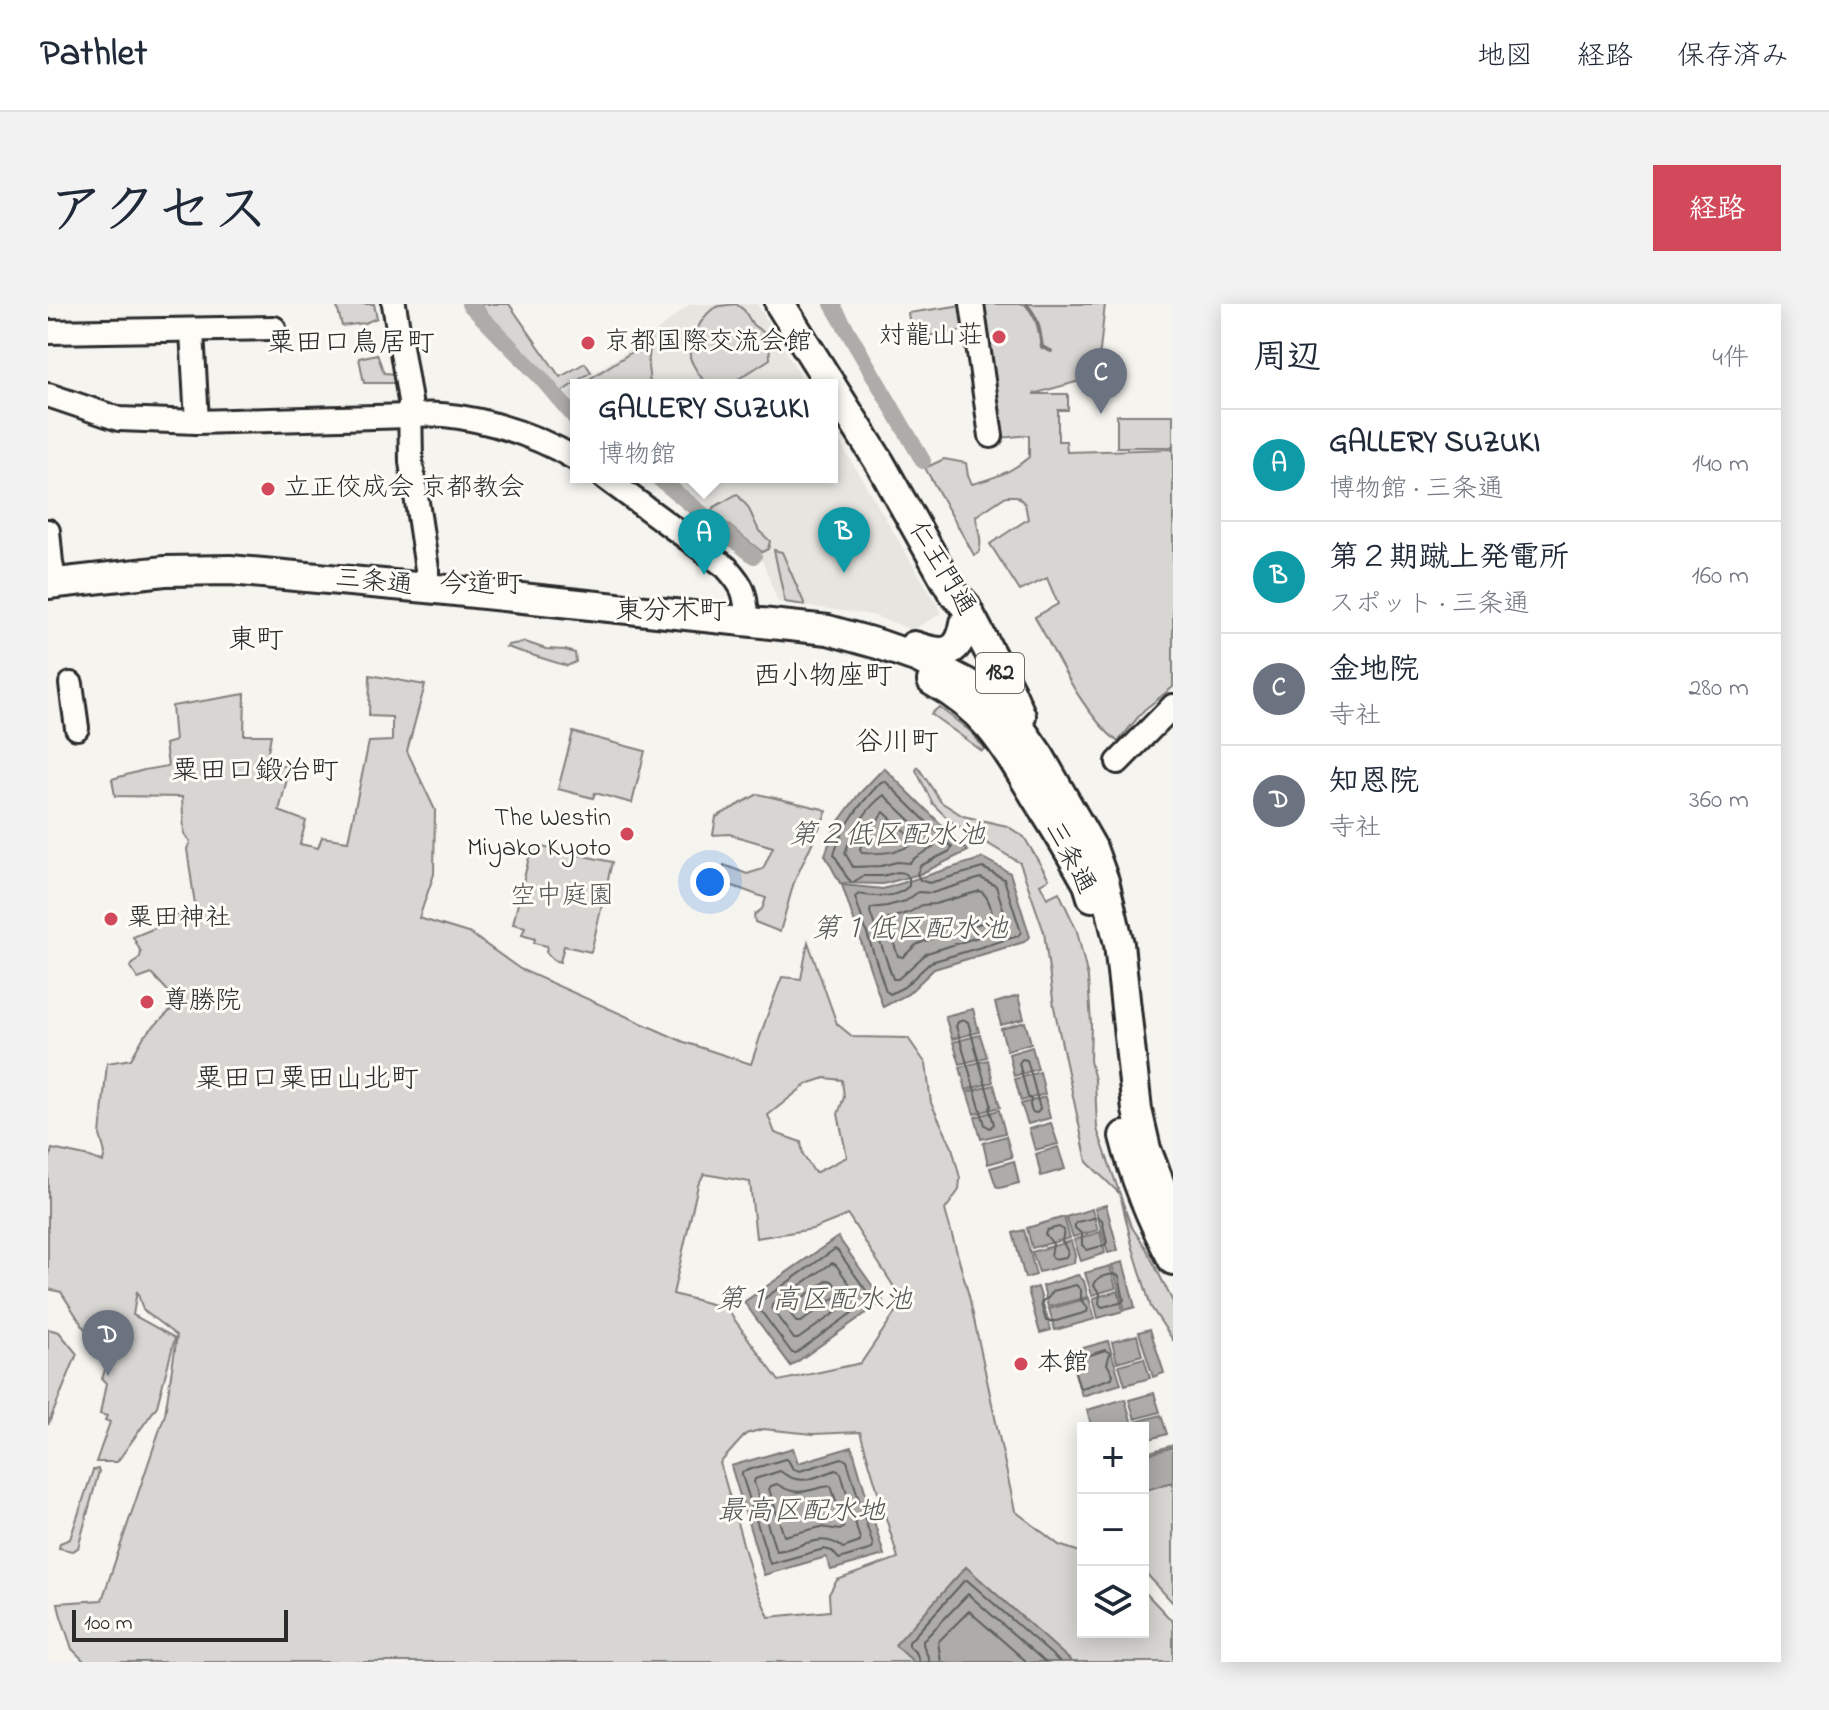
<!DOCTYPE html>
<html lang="ja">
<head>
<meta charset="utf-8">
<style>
	body { margin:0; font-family:"Indie Flower","Klee One",sans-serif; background:#f2f2f3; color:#1f2937 }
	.controls { position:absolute; right:24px; bottom:24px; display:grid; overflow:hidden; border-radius:0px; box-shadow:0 4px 20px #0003 }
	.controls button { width:72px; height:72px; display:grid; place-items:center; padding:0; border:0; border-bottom:2px solid #e0e1e3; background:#fff; color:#1f2937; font:40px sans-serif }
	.scale { position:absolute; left:24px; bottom:20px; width:216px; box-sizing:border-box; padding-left:8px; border:4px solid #2b2b2b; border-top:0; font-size:22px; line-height:28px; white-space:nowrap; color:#2b2b2b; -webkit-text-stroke:6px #fdfcf7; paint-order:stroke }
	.you { position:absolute; left:662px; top:578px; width:28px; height:28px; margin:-20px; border:6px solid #fff; border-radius:50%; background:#1a73e8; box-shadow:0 0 0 12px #1a73e833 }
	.badge { display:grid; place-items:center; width:52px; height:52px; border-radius:50%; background:#d1495b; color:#fff; font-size:26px; font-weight:700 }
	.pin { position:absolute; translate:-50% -66px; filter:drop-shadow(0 2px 4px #0008) }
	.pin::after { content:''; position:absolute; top:42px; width:28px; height:24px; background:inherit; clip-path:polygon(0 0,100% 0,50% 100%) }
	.popup { position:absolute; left:522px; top:75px; width:268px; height:104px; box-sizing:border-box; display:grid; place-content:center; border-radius:0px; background:#fff; filter:drop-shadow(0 2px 6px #0005); font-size:26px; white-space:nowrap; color:#747a83 }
	.popup b { font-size:30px; color:#1f2937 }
	.popup::after { content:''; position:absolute; left:50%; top:100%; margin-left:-16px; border:16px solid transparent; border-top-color:#fff }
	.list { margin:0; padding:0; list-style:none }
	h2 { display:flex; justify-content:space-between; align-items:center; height:104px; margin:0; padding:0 32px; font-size:34px }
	h2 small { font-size:26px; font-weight:400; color:#747a83 }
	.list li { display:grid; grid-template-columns:52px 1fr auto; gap:24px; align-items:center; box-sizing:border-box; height:112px; padding:0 32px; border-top:2px solid #e0e1e3 }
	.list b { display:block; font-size:30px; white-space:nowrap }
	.list p { margin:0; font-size:26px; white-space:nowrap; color:#747a83 }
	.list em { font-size:26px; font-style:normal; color:#747a83 }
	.icon { flex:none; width:44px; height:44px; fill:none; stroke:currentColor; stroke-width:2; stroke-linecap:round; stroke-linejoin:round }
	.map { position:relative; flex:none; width:1125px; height:1358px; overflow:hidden; border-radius:0px }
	header { display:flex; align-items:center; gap:48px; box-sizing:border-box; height:112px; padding:0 40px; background:#fff; border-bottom:2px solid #e0e1e3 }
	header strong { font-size:38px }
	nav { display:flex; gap:44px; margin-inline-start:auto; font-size:28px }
	.intro { display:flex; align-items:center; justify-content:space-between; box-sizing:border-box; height:192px; padding:0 48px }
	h1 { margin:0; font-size:56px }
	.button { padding:20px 36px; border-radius:0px; background:#d1495b; color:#fff; font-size:28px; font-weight:700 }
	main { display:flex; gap:48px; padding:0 48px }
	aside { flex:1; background:#fff; border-radius:0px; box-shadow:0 4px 20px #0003 }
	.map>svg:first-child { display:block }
	.built { fill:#e6e5e0 }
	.green { fill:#d7d6d2; stroke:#81807e; stroke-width:2; fill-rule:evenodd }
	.water { fill:#adaca9; stroke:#797877; stroke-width:2 }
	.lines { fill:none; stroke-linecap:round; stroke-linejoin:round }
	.shore { stroke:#5f5f5d; stroke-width:2 }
	.stream { stroke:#797877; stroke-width:4 }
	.canal { stroke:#adaca9; stroke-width:16 }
	.minor-casing { stroke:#2b2b2b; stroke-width:28 }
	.major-casing { stroke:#2b2b2b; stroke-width:34 }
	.minor { stroke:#fdfcf7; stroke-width:22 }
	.major { stroke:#fdfcf7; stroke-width:28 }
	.poi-dot { fill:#d1495b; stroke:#fdfcf7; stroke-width:3 }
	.labels { text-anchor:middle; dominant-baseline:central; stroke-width:6; stroke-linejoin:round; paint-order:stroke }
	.shield { fill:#fdfcf7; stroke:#6a6a68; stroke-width:2 }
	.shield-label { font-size:24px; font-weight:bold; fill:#2b2b2b }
	.poi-label { font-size:26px; fill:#2b2b2b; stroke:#fdfcf7; text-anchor:start }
	.street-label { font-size:26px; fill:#2b2b2b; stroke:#fdfcf7 }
	.park-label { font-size:26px; fill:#565655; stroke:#fdfcf7 }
	.neighbourhood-label { font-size:28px; fill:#2b2b2b; stroke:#fdfcf7 }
	.water-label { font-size:28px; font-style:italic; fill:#585857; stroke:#fdfcf7 }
</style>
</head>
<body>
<header>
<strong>Pathlet</strong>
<nav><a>地図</a><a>経路</a><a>保存済み</a></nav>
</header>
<div class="intro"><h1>アクセス</h1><a class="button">経路</a></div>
<main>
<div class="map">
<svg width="1125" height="1358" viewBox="0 0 1125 1358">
	<rect width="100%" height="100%" fill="#f5f4ef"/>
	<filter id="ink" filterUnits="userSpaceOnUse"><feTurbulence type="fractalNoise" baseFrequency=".0125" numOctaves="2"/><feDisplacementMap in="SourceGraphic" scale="16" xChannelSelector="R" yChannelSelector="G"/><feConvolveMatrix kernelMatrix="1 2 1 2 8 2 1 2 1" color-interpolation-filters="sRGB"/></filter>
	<g filter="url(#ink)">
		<g class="built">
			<polygon points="642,0 709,0 758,81 528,81 528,101 514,90 605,30"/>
			<polygon points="784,125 894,309 864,326 824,311 730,298 712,251 616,173 784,173"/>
		</g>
		<g class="green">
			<polygon points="303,0 326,0 329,14 317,19 294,22 289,3"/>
			<polygon points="432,0 461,0 512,73 537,59 543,68 512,89 477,52 466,43"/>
			<path d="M 688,0 L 696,6 L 705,21 L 721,32 L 722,55 L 681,81 L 658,81 C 653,72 644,62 642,53 C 640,38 655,8 669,3 C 675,1 682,1 688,0 Z"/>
			<path d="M 926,0 L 1057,0 L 1052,47 L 1032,77 L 985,90 L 1020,90 L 1020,106 L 1010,106 L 1010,137 L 1018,137 L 1019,148 L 1125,145 L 1125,383 L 1096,406 L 1070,438 C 1033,408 1010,354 987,313 L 1010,300 L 999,274 L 972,287 L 942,240 L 980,215 L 977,200 L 969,192 L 958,192 L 928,212 C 929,227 935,233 931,249 L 926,251 L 877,164 L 896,155 L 918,159 L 920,172 L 924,180 C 946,174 964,168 981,153 L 981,131 L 952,134 Z"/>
			<polygon points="915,1 918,26 864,34 860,9"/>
			<polygon points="603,36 600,62 602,81 532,81"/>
			<polygon points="329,50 336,69 349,70 346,79 316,79 311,54"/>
			<rect x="1069" y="111" width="56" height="32"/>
			<polygon points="689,190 700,203 711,227 722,237 720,245 714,248 664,208 665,204"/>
			<polygon points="726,246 734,248 757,301 737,298"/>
			<polygon points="477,338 498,345 517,346 527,349 528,358 519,362 458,343 460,341"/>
			<path d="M 322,371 L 377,381 L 359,447 L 387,506 L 386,570 L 371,614 L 423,630 L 472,665 L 636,738 L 703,760 L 719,712 L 734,673 L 753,675 L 760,638 L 789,720 L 805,733 L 860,734 L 878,760 L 883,799 L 904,843 L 912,874 L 911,886 L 897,906 L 921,992 L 967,1207 L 1011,1241 L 1035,1249 L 1035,1328 L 1095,1328 L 1095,1286 L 1125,1318 L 1125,1358 L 1024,1358 L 918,1263 L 848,1341 L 866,1358 L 37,1358 L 24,1345 L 12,1309 L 10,1299 L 54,1296 L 117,1110 L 129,1032 L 95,1006 L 89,987 L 85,1011 L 127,1034 L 109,1102 L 69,1158 L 48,1158 L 62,1118 L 57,1116 L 59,1112 L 52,1110 L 58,1079 L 54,1075 L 63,1047 L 50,1041 L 51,1035 L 36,1024 L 13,988 L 0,985 L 0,861 L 4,845 L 42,853 L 55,858 L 57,849 L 52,831 L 59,759 L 83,755 L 96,732 L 125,704 L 119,686 L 104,670 L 90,675 L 82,663 L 92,653 L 93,648 L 85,633 L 107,624 L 108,614 L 148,608 L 139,545 L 142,538 L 136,530 L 134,493 L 67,492 L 64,475 L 96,466 L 120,462 L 117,440 L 127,437 L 124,402 L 197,390 L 196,431 L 223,431 L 218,458 L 242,463 L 231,507 L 258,517 L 252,540 L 270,544 L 274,533 L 300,537 L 321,438 L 344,437 L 344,413 L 321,412 ZM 777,774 L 794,776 L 796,793 L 790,810 L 799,853 L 767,869 L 755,851 L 753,838 L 727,829 L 720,811 L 759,780 ZM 656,870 L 702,878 L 708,934 L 765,925 L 800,911 L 855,997 L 813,1059 L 731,1077 L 678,1004 L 625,990 L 650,881 ZM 715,1125 L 765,1130 L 812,1128 L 850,1254 L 789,1276 L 781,1290 L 782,1307 L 721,1313 L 707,1282 L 672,1159 L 698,1130 Z"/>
			<polygon points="891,403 922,427 936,445 934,447 883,410"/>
			<polygon points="525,428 597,447 584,499 547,489 545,494 510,485"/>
			<polygon points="870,463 893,498 915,512 959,522 976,533 1001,575 992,580 999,594 1011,588 1029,627 1040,674 1043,720 1042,757 1047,776 1049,825 1083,922 1098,944 1125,998 1125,1036 1103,1003 1084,941 1072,890 1039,858 1006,703 996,628 972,559 902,517 885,500 868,466"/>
			<polygon points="710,490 775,505 779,507 746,578 732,628 707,618 706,611 714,605 718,594 674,578 676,561 699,570 715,565 725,543 681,530 665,531 668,513"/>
			<polygon points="484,541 564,558 543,648 516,642 512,658 505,656 498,648 499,642 486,639 487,635 474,631 477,623 465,620"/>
			<polygon points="0,1025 11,1028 29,1050 0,1121"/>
			<polygon points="1125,1141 1125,1299 1095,1266 1095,1150"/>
			<polygon points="50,1165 51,1167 30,1244 24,1247 11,1244 12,1239 22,1235 45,1166"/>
		</g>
		<g class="water">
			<polygon points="836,464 920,547 872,570 835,580 792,579 777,551 788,521 811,490"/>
			<polygon points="935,554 962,569 982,633 976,638 886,665 860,690 835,703 794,581 835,585"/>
			<polygon points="970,692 976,715 953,721 947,699"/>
			<polygon points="925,705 931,728 904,735 897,712"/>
			<polygon points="977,718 983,739 959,746 953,725"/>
			<polygon points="932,731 939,753 912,760 905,738"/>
			<polygon points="984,743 990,765 966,772 961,750"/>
			<polygon points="940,756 945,778 918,786 912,763"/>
			<polygon points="992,768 997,790 973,797 967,775"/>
			<polygon points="946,781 952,803 926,810 919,788"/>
			<polygon points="997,793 1002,814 980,820 973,800"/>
			<polygon points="951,806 957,829 933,835 927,813"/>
			<polygon points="1003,819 1010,840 987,846 981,825"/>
			<polygon points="958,832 964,853 940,860 935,839"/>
			<polygon points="1010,843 1017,865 993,872 988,850"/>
			<polygon points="966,857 971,879 952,884 948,882 942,864"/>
			<polygon points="1058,901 1070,946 1060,949 1047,904"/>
			<polygon points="1044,905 1050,926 1025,933 1018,913"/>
			<polygon points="1016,913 1022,934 984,944 979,924"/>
			<polygon points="976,926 988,971 977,974 965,929"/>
			<polygon points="1052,928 1057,949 1033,957 1026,936"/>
			<polygon points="790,933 835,997 743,1062 696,998"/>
			<polygon points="1023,937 1027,951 1026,959 991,968 984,948"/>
			<polygon points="1075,958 1087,1003 1077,1006 1064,961"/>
			<polygon points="1062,962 1068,984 1044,991 1037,969"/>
			<polygon points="1030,971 1036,977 1040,993 1000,1003 995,982"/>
			<polygon points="990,983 1003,1026 992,1029 980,986"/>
			<polygon points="1070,987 1075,1007 1050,1014 1045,994"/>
			<polygon points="1041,994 1047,1015 1007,1026 1001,1005"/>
			<polygon points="1102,1025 1116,1069 1105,1073 1091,1028"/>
			<polygon points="1089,1031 1094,1051 1069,1058 1064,1038"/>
			<polygon points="1060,1037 1073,1080 1034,1092 1021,1048"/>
			<polygon points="1096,1054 1102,1074 1077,1081 1071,1061"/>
			<polygon points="1106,1089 1112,1108 1087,1115 1081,1096"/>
			<polygon points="1077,1095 1085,1124 1044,1124 1039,1106"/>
			<polygon points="1113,1111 1119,1130 1095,1137 1095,1124 1090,1124 1088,1118"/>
			<polygon points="804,1143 836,1251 783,1266 778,1253 716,1271 683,1162 745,1144 750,1159"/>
			<polygon points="1125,1143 1125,1178 1095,1187 1095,1152"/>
			<polygon points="918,1263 1024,1358 866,1358 847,1341"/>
		</g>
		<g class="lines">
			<g class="shore">
				<path d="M 837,477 L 904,543 L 902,547 L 872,562 L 869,570 L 872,576 L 881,579 L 935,564 L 956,575 L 973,628 L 970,632 L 883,658 L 856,683 L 842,690 L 838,687 L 807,593 L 811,590 C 828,593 847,595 861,582 L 861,574 L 856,569 L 850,568 L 834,572 L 815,572 L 804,579 L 798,572 L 786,550 C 796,520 812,500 833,478 Z"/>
				<path d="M 836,491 L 885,538 L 886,543 L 868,553 L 861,559 L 849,558 L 833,562 L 805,563 L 797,549 C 804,528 818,504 836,491 Z"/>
				<path d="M 836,508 L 865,535 L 866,539 C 852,549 830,550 814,549 L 812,545 L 815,535 Z"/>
				<polygon points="933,574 948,582 960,620 959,624 879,649 850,675 845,675 822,608 823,604 839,602 858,597 870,588 884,589"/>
				<path d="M 932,587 C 940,591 946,608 943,616 L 877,637 L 868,641 L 855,653 L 850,652 L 839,619 L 840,615 L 862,608 L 874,601 L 887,600 Z"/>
				<polygon points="916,716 920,718 943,800 942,807 946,820 942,824 937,821 908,722 910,718"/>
				<path d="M 974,755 L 979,756 C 984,773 988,789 992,805 L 989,809 L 984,808 L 982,801 L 983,796 L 980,793 L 971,759 Z"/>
				<polygon points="1050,913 1054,916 1059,938 1057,941 1039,946 1034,941 1034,930 1027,924 1027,920 1029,918"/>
				<polygon points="1011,923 1016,926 1014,937 1020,948 1018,953 1006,955 1003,952 1005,940 997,930 999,926"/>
				<polygon points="787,945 790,947 822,992 822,996 748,1049 744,1049 710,1003 710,999"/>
				<polygon points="784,959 788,961 808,989 808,994 750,1035 746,1035 724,1005 724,1001"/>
				<path d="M 1066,970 L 1071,972 L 1076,996 L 1072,999 L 1054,1003 L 1051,1000 L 1052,989 L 1046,982 C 1048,972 1057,972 1066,970 Z"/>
				<polygon points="780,976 784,977 792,987 791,991 753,1018 748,1018 741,1007 741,1003"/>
				<polygon points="1028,981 1033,986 1033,996 1040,1004 1039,1008 1008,1017 998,1017 993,1000 994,997 1000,994 1005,987"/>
				<polygon points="1057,1046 1062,1049 1059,1060 1065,1070 1064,1074 1034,1084 1031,1083 1024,1057"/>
				<polygon points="794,1154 799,1157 825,1241 824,1245 791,1255 784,1247 776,1245 722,1260 694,1171 694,1168 737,1155 740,1156 745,1165 752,1167"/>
				<path d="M 788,1166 L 793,1169 L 812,1235 L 812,1238 L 795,1244 C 772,1226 754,1245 728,1247 L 706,1178 L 707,1175 L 732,1167 C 753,1183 764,1174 788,1166 Z"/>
				<path d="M 729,1180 C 751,1195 761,1184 783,1182 L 796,1221 L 795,1224 L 792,1226 L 773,1223 L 736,1232 L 721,1185 L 723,1182 Z"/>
				<polyline points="871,1358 869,1350 861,1342 861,1338 916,1277 919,1276 1012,1358"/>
				<path d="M 881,1358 C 881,1350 874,1344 875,1337 L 920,1290 L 997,1358"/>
				<polyline points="893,1358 890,1338 921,1307 979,1358"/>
			</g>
			<path class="stream" d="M 978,0 C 991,15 991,24 994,43 L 1003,47"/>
			<g class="canal">
				<polyline points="421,0 492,73 528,115"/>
				<polyline points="784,0 875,157"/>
				<polyline points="609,173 706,252"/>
			</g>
			<g class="minor-casing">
				<g id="minor">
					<polyline points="346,0 362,97 363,158 379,265 379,284"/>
					<polyline points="924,0 943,132"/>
					<polyline points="144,27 149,118"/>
					<polyline points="0,28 226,24"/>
					<path d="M 0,91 L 71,115 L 149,118 L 361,112 C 410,104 485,129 528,155"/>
					<path d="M 556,173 L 678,263 C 698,285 697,290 700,319"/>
					<polyline points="0,227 3,259 7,279"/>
					<polyline points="23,380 29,424"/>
					<polyline points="1070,458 1125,402"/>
				</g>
			</g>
			<g class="major-casing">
				<g id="major">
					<polyline points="732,0 783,81"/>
					<polyline points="784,83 832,159 905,289 916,300 962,387 973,412"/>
					<polyline points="0,280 117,267 182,266 379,284 780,326 830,340 870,354 942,391 956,401 992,453 1044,544 1056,577 1071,640 1089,806 1098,845 1125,914"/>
					<path d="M 866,342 C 893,351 911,354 917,319"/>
					<path d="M 884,377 C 940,408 957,442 989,495 C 1007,523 1024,551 1040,580 L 1044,593"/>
					<path d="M 1076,832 C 1087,876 1104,916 1125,956"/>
				</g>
			</g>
			<use href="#minor" class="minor"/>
			<use href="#major" class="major"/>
		</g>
	</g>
	<g class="poi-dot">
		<circle cx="951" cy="33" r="8"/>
		<circle cx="540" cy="39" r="8"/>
		<circle cx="220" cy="185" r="8"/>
		<circle cx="579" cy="530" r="8"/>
		<circle cx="63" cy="615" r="8"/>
		<circle cx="99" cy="698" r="8"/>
		<circle cx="973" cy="1060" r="8"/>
	</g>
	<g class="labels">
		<rect class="shield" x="928" y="349" width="48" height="40" rx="6"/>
		<g class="shield-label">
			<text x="952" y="369">182</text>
		</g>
		<g class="poi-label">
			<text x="935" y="33" text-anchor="end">対龍山荘</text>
			<text x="556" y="39">京都国際交流会館</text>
			<text x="236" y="185">立正佼成会 京都教会</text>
			<text x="563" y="515" text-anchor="end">The Westin<tspan x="563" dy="30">Miyako Kyoto</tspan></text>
			<text x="79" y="615">粟田神社</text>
			<text x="115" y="698">尊勝院</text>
			<text x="989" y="1060">本館</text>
		</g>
		<g class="street-label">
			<text transform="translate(893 265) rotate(59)">仁王門通</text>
			<text transform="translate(326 279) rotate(6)">三条通</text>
			<text transform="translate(1021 554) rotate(62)">三条通</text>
		</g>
		<g class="park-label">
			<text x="514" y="593">空中庭園</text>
		</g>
		<g class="neighbourhood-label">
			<text x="303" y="40">粟田口鳥居町</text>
			<text x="433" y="281">今道町</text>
			<text x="623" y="308">東分木町</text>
			<text x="208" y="337">東町</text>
			<text x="775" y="373">西小物座町</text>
			<text x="849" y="439">谷川町</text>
			<text x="207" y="468">粟田口鍛冶町</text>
			<text x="259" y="776">粟田口粟田山北町</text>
		</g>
		<g class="water-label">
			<text x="839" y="532">第２低区配水池</text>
			<text x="862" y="626">第１低区配水池</text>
			<text x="766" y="997">第１高区配水池</text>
			<text x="753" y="1208">最高区配水地</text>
		</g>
	</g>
</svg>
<div class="controls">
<button>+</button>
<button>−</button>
<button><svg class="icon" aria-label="layers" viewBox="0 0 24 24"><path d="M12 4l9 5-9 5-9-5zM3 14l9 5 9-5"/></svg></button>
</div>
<div class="scale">100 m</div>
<div class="you"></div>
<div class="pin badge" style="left:656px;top:271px;background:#0f9aa8">A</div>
<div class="popup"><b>GALLERY SUZUKI</b>博物館</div>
<div class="pin badge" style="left:796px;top:269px;background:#0f9aa8">B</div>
<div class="pin badge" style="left:1053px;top:110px;background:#6b7280">C</div>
<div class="pin badge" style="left:60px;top:1072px;background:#6b7280">D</div>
</div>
<aside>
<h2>周辺<small>4件</small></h2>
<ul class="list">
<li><span class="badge" style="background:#0f9aa8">A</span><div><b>GALLERY SUZUKI</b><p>博物館 · 三条通</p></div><em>140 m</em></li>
<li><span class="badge" style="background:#0f9aa8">B</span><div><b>第２期蹴上発電所</b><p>スポット · 三条通</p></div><em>160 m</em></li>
<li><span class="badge" style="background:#6b7280">C</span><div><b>金地院</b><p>寺社</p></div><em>280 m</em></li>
<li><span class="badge" style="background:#6b7280">D</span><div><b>知恩院</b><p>寺社</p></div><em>360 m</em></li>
</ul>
</aside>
</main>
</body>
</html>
